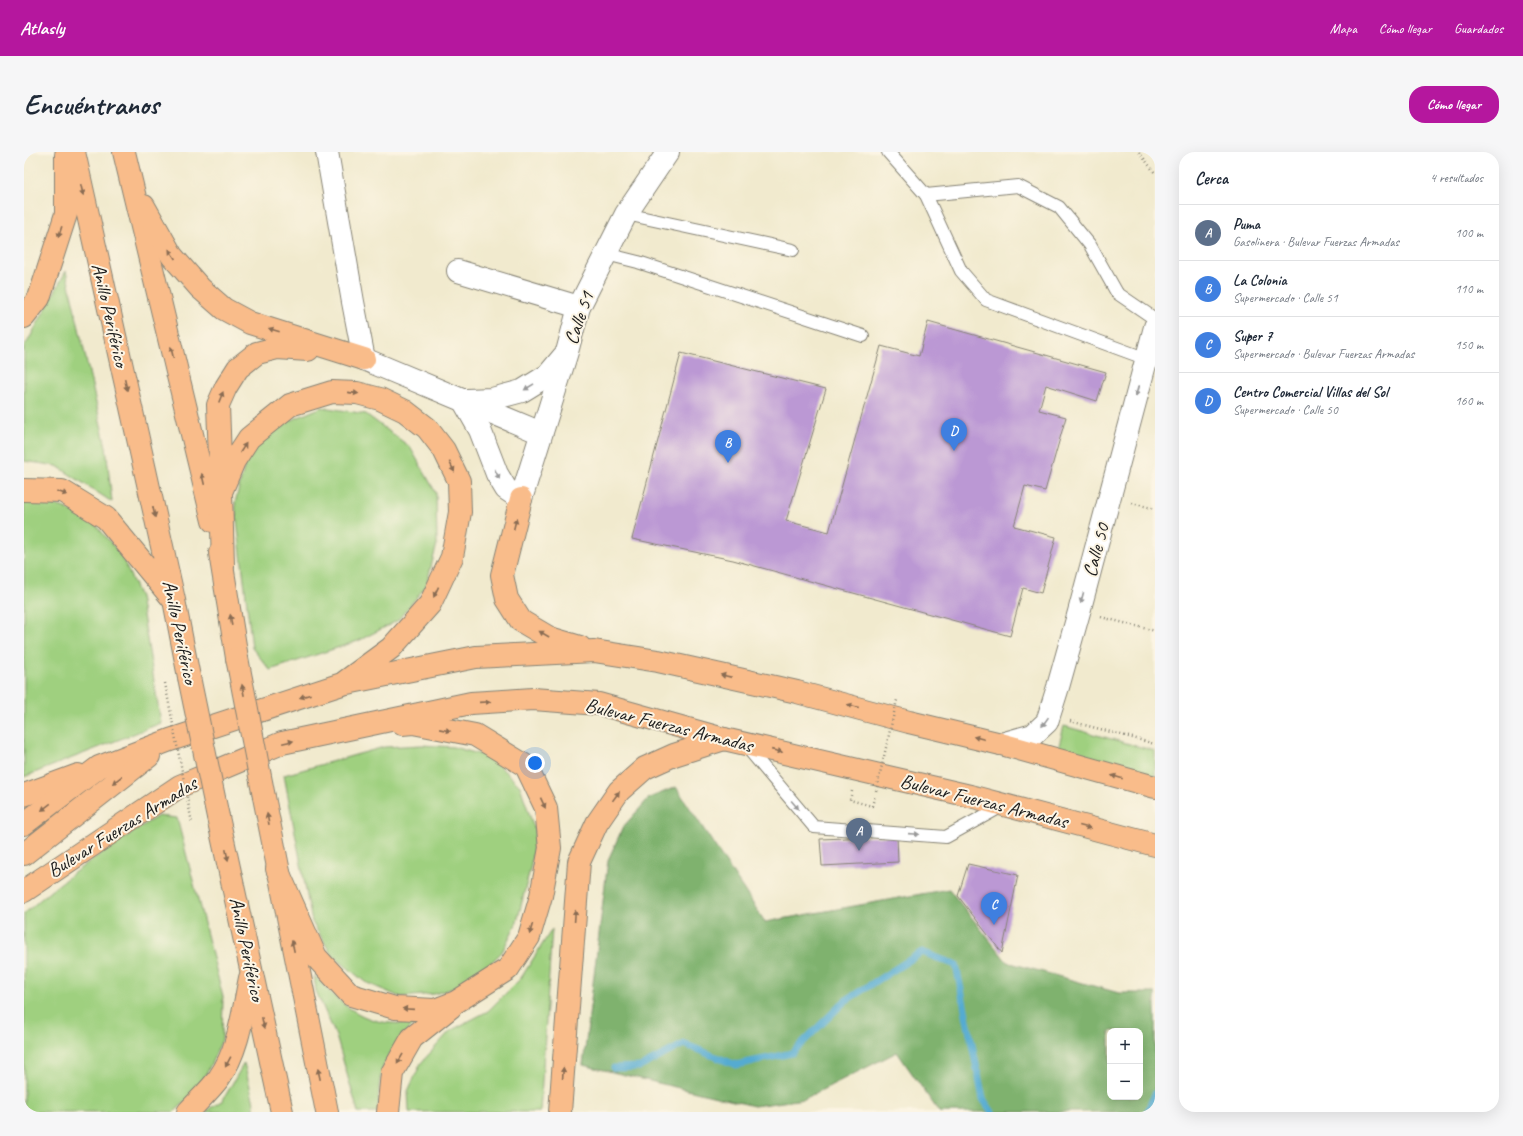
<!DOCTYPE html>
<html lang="es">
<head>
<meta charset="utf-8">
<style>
	body { margin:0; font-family:Caveat,sans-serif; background:#f6f6f7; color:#1f2937 }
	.controls { position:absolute; right:12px; bottom:12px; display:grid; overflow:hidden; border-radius:8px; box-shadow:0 4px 16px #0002 }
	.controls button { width:36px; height:36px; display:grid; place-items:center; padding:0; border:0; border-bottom:1px solid #e0e1e3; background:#fff; color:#1f2937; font:20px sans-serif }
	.you { position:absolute; left:511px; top:611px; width:14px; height:14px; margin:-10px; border:3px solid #fff; border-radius:50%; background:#1a73e8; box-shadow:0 0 0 6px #1a73e833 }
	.badge { display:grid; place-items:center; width:26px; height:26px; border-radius:50%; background:#b5179e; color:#fff; font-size:13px; font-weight:700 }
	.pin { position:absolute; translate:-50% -33px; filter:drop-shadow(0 1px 2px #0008) }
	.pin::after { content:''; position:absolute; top:21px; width:14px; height:12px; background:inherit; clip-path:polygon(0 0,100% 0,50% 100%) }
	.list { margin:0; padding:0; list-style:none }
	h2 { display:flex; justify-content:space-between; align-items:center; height:52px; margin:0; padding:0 16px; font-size:17px }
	h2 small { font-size:13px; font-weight:400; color:#747a83 }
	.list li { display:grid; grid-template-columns:26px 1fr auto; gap:12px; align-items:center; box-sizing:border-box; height:56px; padding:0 16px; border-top:1px solid #e0e1e3 }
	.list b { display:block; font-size:15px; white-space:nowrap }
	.list p { margin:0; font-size:13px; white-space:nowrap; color:#747a83 }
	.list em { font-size:13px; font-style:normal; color:#747a83 }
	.map { position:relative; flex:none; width:1131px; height:960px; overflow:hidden; border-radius:16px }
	header { display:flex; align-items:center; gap:24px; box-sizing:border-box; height:56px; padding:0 20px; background:#b5179e; color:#fff }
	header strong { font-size:19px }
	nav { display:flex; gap:22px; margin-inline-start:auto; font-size:14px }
	.intro { display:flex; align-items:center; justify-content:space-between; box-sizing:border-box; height:96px; padding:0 24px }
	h1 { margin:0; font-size:28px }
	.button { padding:10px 18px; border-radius:16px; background:#b5179e; color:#fff; font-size:14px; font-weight:700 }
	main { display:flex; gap:24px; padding:0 24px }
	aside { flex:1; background:#fff; border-radius:16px; box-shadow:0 4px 16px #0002 }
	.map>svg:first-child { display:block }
	.green { fill:#9fd07f; stroke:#5e764e }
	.forest { fill:#7fb26e; stroke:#4e6745; fill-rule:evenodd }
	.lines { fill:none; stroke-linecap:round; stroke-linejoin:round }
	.stream { stroke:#54abd1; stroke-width:7 }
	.building { fill:#bb98d4 }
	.service-casing { stroke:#868375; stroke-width:14 }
	.minor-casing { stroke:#868375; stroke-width:24 }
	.tertiary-casing { stroke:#868375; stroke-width:24 }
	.trunk-casing { stroke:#868375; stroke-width:24 }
	.path { stroke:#868375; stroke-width:2.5; stroke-dasharray:1 3; stroke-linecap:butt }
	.service { stroke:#fff; stroke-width:12 }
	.minor { stroke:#fff; stroke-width:22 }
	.tertiary { stroke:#fff; stroke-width:22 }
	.trunk { stroke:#f9bc8a; stroke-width:22 }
	.trunk-bridge-casing { stroke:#868375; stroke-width:24; stroke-linecap:butt }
	.path-bridge { stroke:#868375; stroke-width:2.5; stroke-dasharray:1 3; stroke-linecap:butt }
	.trunk-bridge { stroke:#f9bc8a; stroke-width:22 }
	.oneway { fill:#8a6c53 }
	.oneway2 { fill:#999 }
	.labels { text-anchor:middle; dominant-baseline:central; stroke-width:4; stroke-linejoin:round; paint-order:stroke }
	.street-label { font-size:20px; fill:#1c1c1c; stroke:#fcf5e5 }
</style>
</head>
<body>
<header>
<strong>Atlasly</strong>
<nav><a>Mapa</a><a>Cómo llegar</a><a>Guardados</a></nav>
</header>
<div class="intro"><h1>Encuéntranos</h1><a class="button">Cómo llegar</a></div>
<main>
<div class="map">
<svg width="1131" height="960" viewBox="0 0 1131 960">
	<rect width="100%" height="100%" fill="#fcf5e5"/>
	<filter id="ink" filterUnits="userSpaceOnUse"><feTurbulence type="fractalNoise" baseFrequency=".025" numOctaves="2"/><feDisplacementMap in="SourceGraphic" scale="8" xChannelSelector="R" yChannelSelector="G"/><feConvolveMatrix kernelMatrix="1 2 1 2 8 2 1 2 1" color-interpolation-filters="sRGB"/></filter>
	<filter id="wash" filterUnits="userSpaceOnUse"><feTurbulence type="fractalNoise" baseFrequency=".012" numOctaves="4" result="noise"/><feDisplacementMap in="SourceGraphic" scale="16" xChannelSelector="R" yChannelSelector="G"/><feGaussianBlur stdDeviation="0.9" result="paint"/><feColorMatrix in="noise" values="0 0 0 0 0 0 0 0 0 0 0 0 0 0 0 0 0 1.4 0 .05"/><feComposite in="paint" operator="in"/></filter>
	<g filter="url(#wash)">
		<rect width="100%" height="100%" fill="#f1eace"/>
		<g class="green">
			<polygon points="42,119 82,295 88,350 33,314 0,309 0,194 4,189"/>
			<polygon points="298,255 342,262 386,295 412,341 413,392 402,434 373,469 334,489 246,518 228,496 211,351 223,304 258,272"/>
			<polygon points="11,347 41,356 71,372 97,403 116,445 137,571 0,625 0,348"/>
			<polygon points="1040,574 1131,599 1131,628 1033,601"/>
			<polygon points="398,593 429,595 466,605 496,634 511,679 507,713 493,770 478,800 446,831 411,842 376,845 341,830 308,803 288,770 260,623 360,595"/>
			<path d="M 134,664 L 153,666 L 199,845 L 198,888 L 175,938 L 150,960 L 6,960 L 0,955 L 0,762 C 41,724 87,694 134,664 Z"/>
			<polygon points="528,777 516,960 385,960 384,939 397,911 426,879 464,859 497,826"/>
			<path d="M 290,823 C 311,846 333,869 367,871 C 375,872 384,870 392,869 C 381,882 369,895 361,910 C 354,925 355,944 354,960 L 334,960 L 312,884 L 292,839 Z"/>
			<polygon points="220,911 230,951 230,960 180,960 199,948"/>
		</g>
		<path class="forest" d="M 652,635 L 741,770 L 925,737 L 983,810 L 1095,841 L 1131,841 L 1131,960 L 915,960 L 873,900 L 780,947 L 730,954 L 559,913 L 584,708 L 599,675 L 625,646 ZM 1086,879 L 1116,879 L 1116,945 L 1086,945 Z"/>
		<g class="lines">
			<g class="stream">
				<polyline points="590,916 616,915 660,892 712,913 768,901 821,849 898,800 932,813 959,947 968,960"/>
				<polyline points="1123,960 1131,942"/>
			</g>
		</g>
		<g id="blocks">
			<g class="building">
				<polygon points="904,170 1082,220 1073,249 1022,233 1015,258 1042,265 1021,339 1001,334 990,374 1032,385 1017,441 999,436 986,484 709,408 608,387 657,201 802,237 762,369 805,380 857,194 895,204"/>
				<polygon points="873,684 874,710 798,714 796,687"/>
				<polygon points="944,712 994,723 978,801 934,744"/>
			</g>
		</g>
	</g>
	<g filter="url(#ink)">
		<use href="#blocks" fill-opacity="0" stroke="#868375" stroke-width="1"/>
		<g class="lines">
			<g class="service-casing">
				<g id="service">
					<polyline points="864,0 902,43 937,119 962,148 1123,207"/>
					<polyline points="902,43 994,34 1035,55 1066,93 1093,141 1131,167"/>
					<polyline points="602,62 769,98"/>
					<polyline points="582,102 614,110 839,184"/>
					<polyline points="721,593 790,675 922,685 980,653"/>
				</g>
			</g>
			<g class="minor-casing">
				<g id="minor">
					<polyline points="303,0 329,150 340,207"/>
					<polyline points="434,119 555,155"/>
				</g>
			</g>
			<g class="tertiary-casing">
				<g id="tertiary">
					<polyline points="340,207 517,281"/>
					<polyline points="439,248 456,278 473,322 482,337 497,347 543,200 555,155 602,62 644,0"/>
					<polyline points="443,248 468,247 498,239 524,223 539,205"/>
					<polyline points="977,592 1009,583 1023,570 1034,535 1055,460 1131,175"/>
				</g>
			</g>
			<g class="trunk-casing">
				<g id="trunk">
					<polyline points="50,0 150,448 165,525"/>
					<polyline points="100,0 189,369"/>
					<polyline points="120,54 148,104 176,136 200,157 226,171 340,207"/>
					<polyline points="0,165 15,146 42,62 42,3"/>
					<polyline points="197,334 194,253 202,235 214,216 233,201 253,196 284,198"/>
					<polyline points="0,338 38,339 82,366 148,446"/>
					<polyline points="497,347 478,423 483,447 497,469 526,486 556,495"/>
					<polyline points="196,401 213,506"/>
					<polyline points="199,414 197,340 210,309 225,286 266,253 308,240 333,241 356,247 381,259 403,276 420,298 435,329 436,360 428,405 406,452 367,496 322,529"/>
					<polyline points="0,643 54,623"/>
					<polyline points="240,645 303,960"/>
					<polyline points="194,665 258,960"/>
					<polyline points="0,672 75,615 146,588 318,532 452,505 570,499 634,509 773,540 885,570 977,592 1131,635"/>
					<polyline points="0,702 125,604"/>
					<polyline points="253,717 292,805 327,843 371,856 411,858 432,850 484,817 505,785 517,744 526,696 522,656 502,614 451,583 389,571 378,572"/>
					<polyline points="0,739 156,634 258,591 447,551 509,547 575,552 700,587 946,644 1131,693"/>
					<path d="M 164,960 C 174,949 186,938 195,926 C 215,898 219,859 226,826"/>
					<polyline points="364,960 368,921 388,886 427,855"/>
					<polyline points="536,960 555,710 573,671 595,639 621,616 650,603 700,587"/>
				</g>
			</g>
			<g class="path">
				<polyline points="1115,0 1131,21"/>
				<polyline points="1108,351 1131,357"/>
				<polyline points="1077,465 1131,479"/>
				<polyline points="1046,569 1131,592"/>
				<polyline points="828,639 826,648 848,654 851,643"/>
			</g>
			<use href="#service" class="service"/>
			<use href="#minor" class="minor"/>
			<use href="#tertiary" class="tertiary"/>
			<use href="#trunk" class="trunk"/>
			<g class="trunk-bridge-casing">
				<g id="trunk-bridge">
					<polyline points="213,506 240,645"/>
					<polyline points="165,525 194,665"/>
				</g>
			</g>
			<g class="path-bridge">
				<polyline points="141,531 168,671"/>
				<polyline points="852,639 873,548"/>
			</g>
			<use href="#trunk-bridge" class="trunk-bridge"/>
		</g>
		<defs><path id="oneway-solid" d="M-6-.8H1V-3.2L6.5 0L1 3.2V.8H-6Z"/></defs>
		<g class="oneway">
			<use href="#oneway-solid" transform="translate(58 38) rotate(77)"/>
			<use href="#oneway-solid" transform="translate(36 80) rotate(108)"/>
			<use href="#oneway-solid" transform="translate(148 102) rotate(-124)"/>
			<use href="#oneway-solid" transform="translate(250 178) rotate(-162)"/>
			<use href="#oneway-solid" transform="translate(148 200) rotate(-103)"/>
			<use href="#oneway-solid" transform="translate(102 233) rotate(77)"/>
			<use href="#oneway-solid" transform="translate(329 241) rotate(6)"/>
			<use href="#oneway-solid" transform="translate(197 245) rotate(-68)"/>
			<use href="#oneway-solid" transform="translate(219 296) rotate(-57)"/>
			<use href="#oneway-solid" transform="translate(428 315) rotate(64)"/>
			<use href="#oneway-solid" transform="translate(179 327) rotate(-103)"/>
			<use href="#oneway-solid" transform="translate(38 341) rotate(19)"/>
			<use href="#oneway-solid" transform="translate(130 360) rotate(77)"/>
			<use href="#oneway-solid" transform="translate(491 372) rotate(-76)"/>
			<use href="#oneway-solid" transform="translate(412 440) rotate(115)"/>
			<use href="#oneway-solid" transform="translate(207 468) rotate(-98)"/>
			<use href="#oneway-solid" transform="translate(520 482) rotate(-150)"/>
			<use href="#oneway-solid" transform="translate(702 524) rotate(-167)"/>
			<use href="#oneway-solid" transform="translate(219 538) rotate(-101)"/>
			<use href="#oneway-solid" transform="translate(281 544) rotate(162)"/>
			<use href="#oneway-solid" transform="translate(461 550) rotate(-4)"/>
			<use href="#oneway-solid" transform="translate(829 554) rotate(-165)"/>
			<use href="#oneway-solid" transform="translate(421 578) rotate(11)"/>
			<use href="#oneway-solid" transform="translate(955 586) rotate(-166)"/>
			<use href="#oneway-solid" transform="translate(264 590) rotate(-12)"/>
			<use href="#oneway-solid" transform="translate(753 599) rotate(13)"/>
			<use href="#oneway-solid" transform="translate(1093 625) rotate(-164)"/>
			<use href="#oneway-solid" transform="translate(93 628) rotate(143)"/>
			<use href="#oneway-solid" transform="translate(592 644) rotate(-54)"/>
			<use href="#oneway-solid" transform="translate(519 651) rotate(65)"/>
			<use href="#oneway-solid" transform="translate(22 655) rotate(143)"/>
			<use href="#oneway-solid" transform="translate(244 667) rotate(-100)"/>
			<use href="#oneway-solid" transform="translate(1061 675) rotate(15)"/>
			<use href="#oneway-solid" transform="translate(203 703) rotate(78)"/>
			<use href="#oneway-solid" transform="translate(551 764) rotate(-86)"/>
			<use href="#oneway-solid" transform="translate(507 777) rotate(106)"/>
			<use href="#oneway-solid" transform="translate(269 794) rotate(-102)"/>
			<use href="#oneway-solid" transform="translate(384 857) rotate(-176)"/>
			<use href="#oneway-solid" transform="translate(239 871) rotate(78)"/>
			<use href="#oneway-solid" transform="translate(376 907) rotate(120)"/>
			<use href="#oneway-solid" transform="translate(204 910) rotate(118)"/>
			<use href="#oneway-solid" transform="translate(539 921) rotate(-86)"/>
			<use href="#oneway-solid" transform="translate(295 922) rotate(-102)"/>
		</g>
		<g class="oneway2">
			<use href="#oneway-solid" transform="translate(505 235) rotate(148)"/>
			<use href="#oneway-solid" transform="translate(1113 239) rotate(105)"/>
			<use href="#oneway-solid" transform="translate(473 322) rotate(64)"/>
			<use href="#oneway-solid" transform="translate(1058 446) rotate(105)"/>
			<use href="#oneway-solid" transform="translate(1021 570) rotate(125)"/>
			<use href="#oneway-solid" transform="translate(771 653) rotate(50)"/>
			<use href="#oneway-solid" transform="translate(890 682) rotate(4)"/>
		</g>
	</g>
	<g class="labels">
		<g class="street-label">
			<text transform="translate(86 163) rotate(77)">Anillo Periférico</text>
			<text transform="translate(555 166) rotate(-71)">Calle 51</text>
			<text transform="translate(1072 398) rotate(-75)">Calle 50</text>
			<text transform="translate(156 480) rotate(78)">Anillo Periférico</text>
			<text transform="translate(645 573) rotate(14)">Bulevar Fuerzas Armadas</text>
			<text transform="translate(960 649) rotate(14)">Bulevar Fuerzas Armadas</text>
			<text transform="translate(98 675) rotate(-32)">Bulevar Fuerzas Armadas</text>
			<text transform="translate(223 797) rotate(78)">Anillo Periférico</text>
		</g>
	</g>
</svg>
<div class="controls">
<button>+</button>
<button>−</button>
</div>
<div class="you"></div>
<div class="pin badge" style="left:835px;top:699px;background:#5c6f8a">A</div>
<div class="pin badge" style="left:704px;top:311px;background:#3f7fe0">B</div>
<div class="pin badge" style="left:970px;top:773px;background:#3f7fe0">C</div>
<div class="pin badge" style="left:930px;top:299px;background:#3f7fe0">D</div>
</div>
<aside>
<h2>Cerca<small>4 resultados</small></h2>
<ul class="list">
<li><span class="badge" style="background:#5c6f8a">A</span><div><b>Puma</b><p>Gasolinera · Bulevar Fuerzas Armadas</p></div><em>100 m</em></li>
<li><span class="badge" style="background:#3f7fe0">B</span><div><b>La Colonia</b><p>Supermercado · Calle 51</p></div><em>110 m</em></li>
<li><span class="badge" style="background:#3f7fe0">C</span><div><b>Super 7</b><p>Supermercado · Bulevar Fuerzas Armadas</p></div><em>150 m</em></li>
<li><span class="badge" style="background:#3f7fe0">D</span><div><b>Centro Comercial Villas del Sol</b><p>Supermercado · Calle 50</p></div><em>160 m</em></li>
</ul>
</aside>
</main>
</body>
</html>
